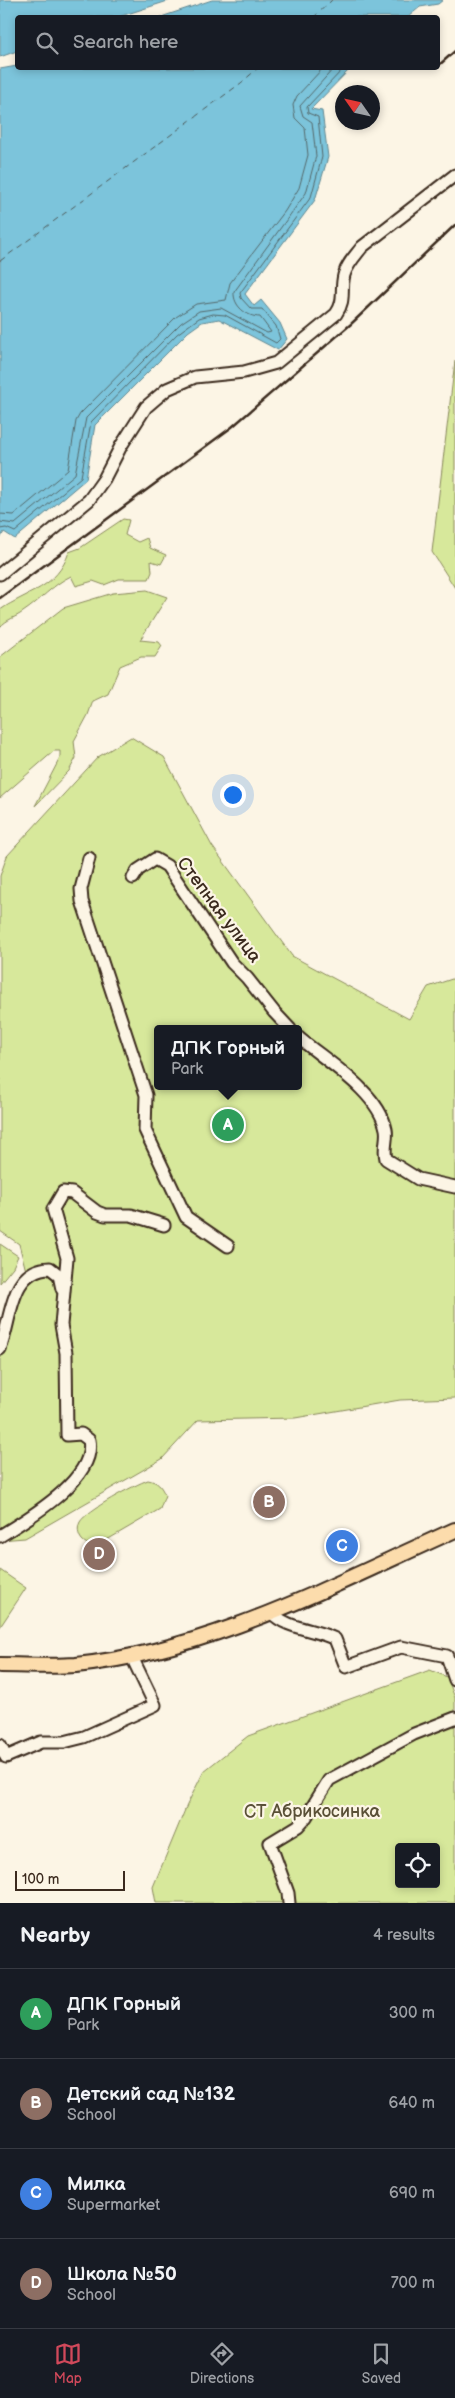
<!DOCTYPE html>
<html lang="en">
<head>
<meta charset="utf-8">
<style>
	body { margin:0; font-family:"Balsamiq Sans",sans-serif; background:#20242c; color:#f1f3f6 }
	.controls { position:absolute; right:15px; bottom:15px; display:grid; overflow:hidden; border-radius:5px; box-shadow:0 2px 8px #0003 }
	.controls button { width:45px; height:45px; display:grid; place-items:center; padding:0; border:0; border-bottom:1px solid #363941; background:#171b24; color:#f1f3f6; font:25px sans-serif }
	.compass { position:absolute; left:335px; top:85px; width:45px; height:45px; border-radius:50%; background:#171b24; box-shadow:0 2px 8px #0003; rotate:304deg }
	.scale { position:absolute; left:15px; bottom:12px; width:110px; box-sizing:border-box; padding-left:5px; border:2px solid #3b2a1e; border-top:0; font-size:14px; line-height:18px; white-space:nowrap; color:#3b2a1e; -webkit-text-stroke:4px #fcf5e5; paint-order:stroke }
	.you { position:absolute; left:232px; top:794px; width:18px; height:18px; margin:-12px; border:4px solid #fff; border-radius:50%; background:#1a73e8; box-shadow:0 0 0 8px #1a73e833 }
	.badge { display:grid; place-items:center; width:32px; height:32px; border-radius:50%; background:#d1495b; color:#fff; font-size:16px; font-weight:700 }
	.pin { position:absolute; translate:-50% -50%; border:2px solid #fff; box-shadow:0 1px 5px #0006 }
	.popup { position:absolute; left:154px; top:1025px; width:148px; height:65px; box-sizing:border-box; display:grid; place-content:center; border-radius:5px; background:#171b24; filter:drop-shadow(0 1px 4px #0005); font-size:16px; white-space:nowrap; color:#9ea1a6 }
	.popup b { font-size:19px; color:#f1f3f6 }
	.popup::after { content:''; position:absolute; left:50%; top:100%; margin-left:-10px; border:10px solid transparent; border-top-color:#171b24 }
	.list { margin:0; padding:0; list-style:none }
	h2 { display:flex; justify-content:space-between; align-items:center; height:65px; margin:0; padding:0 20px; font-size:21px }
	h2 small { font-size:16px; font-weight:400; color:#9ea1a6 }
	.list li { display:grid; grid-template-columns:32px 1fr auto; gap:15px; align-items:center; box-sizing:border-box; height:90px; padding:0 20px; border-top:1px solid #363941 }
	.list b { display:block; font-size:19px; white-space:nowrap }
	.list p { margin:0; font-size:16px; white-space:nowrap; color:#9ea1a6 }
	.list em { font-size:16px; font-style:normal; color:#9ea1a6 }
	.icon { flex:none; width:28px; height:28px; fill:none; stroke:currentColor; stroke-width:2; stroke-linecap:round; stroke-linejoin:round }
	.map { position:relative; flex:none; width:455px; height:1903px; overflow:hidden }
	.search { position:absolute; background:#171b24; box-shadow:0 2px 8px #0003; left:15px; right:15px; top:15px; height:55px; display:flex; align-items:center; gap:12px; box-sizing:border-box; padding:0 18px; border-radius:5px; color:#9ea1a6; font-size:19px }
	.sheet { height:425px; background:#171b24 }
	nav { display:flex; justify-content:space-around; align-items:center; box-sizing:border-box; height:70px; border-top:1px solid #363941; background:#171b24; font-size:14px; color:#9ea1a6 }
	nav a { display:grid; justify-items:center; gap:2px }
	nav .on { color:#d1495b }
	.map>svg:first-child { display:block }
	.green { fill:#d7e89b; stroke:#89895c; fill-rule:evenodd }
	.water { fill:#7bc4db; stroke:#61868f }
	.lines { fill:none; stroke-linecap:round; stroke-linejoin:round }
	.shore { stroke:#55686a; stroke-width:1 }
	.ferry { stroke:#4e5857; stroke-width:1; stroke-dasharray:6 5; stroke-linecap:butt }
	.minor-casing { stroke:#3b2a1e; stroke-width:15 }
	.major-casing { stroke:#3b2a1e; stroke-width:18 }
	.minor { stroke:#fcf5e5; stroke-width:11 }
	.major { stroke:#fcdcac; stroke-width:14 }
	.rail { stroke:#3b2a1e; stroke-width:2.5 }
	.labels { text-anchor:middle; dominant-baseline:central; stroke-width:4.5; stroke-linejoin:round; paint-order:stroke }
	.street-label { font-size:18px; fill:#3b2a1e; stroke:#fcf5e5 }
	.park-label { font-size:18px; fill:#5a5037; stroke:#fcf5e5 }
</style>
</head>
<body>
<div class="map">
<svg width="455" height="1903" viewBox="0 0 455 1903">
	<rect width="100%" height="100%" fill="#fcf5e5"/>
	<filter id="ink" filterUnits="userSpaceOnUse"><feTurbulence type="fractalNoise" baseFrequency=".02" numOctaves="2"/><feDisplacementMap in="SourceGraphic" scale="10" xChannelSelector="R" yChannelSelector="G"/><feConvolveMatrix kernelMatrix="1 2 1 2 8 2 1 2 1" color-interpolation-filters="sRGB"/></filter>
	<g filter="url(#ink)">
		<g class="green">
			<polygon points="455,361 455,588 432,552"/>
			<path d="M 123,519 L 129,520 L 125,535 L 138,542 L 147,538 L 150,548 L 166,555 L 161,564 L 151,561 L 152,572 L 149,579 L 119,579 L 104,585 L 93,581 L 76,586 L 71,576 C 52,585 40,601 23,612 C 15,618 7,619 0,627 L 0,610 C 28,591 57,588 69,552 L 80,548 Z"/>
			<polygon points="147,590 167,597 140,640 159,642 162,646 155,657 141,657 120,666 108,694 93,701 88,715 74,741 76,758 69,771 35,806 60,758 60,751 54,751 0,798 0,657 63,608 113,593"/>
			<path d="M 131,737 L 164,757 L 212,846 L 292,956 L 409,1019 L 428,987 L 455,978 L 455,1398 L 400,1400 L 295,1418 L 198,1420 L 162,1459 L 25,1538 L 0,1540 L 0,1344 L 26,1271 L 19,1244 L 0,1231 L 0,876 L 7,856 L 98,757 ZM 158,1029 L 298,1029 L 298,1086 L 158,1086 Z"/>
			<polygon points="0,1244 18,1256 13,1267 0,1283"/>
			<path d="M 148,1480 C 158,1482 161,1486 165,1495 L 160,1509 L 100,1544 C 93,1546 88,1546 82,1540 C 78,1535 77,1528 80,1522 C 87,1510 134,1485 148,1480 Z"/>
			<polygon points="0,1570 26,1588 0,1627"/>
			<path d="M 430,1670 L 447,1677 L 455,1698 L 455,1903 L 156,1903 L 153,1887 L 187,1805 L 204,1771 L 248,1736 ZM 399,1847 L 436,1847 L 436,1884 L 399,1884 Z"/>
		</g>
		<g class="water">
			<polygon points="0,0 171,0 118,17 18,18 17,51 0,57"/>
			<polygon points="212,0 443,0 438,4 420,7 408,17 161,17"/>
			<polygon points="17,66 18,68 351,68 311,109 322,111 328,157 315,200 245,294 254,306 261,300 280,323 287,339 278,350 219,319 202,322 188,332 95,425 86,479 15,539 4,532 0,539 0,69"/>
		</g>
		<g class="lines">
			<g class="shore">
				<polyline points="0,514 14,515 68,470 76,421 80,414 176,317 196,304 226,300 230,283 285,211 299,188 308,155 305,128 295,118 293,105 297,96 323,68"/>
				<path d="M 0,522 L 15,524 L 75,474 L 86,418 L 181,323 L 199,311 L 221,308 L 267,333 L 271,332 L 260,317 C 247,317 233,306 234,292 L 306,193 L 316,156 L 312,122 L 303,116 L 300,106 L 334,68"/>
				<polyline points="0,529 6,528 15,532 81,477 91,422 177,334 199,318 213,314 225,315 276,343 280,339 276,326 262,309 251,309 241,298 240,293 311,197 322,157 318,117 308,113 307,107 344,68"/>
			</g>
			<g class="ferry">
				<polyline points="313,18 332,0"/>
				<polyline points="0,261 241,83 258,68"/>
			</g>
			<g class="minor-casing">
				<g id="minor">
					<path d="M 0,574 L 89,500 L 104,479 L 121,446 L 146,407 L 167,389 L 195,377 L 244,372 L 276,363 L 336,314 C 346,300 340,291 344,275 C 347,264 355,256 362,247 L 455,175"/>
					<polyline points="89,858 81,889 82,901 146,1095 145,1130 186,1217 228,1246"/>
					<polyline points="133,878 138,870 155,859 167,866 232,963 247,978 274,1012 290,1029"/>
					<path d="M 298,1037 C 324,1060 378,1091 386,1129 C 388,1139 383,1147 386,1159 L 418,1179 L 455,1187"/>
					<path d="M 0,1349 C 12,1320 9,1269 50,1268 L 59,1275 L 62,1289"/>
					<path d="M 0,1536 C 27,1519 97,1479 89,1440 L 81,1434 L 67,1435 L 66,1353 L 61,1325 L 67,1258 L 53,1209 L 63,1192 L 72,1193 L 97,1212 L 105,1215 L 131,1215 L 164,1225"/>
					<path d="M 271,1612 C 286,1629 315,1629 335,1639 L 346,1667 L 401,1647 L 447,1656 L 455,1680"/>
					<polyline points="0,1745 6,1757 41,1742 64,1742 84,1737 155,1705 131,1655"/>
					<polyline points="289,1903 288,1893 270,1843 298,1826 306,1817 329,1780 414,1734 455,1718"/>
				</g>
			</g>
			<g class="major-casing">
				<path id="major" d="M 0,1665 C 25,1665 51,1667 76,1665 C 210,1651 334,1584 455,1530"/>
			</g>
			<use href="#minor" class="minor"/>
			<use href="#major" class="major"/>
			<g class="rail">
				<polyline points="438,66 455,51"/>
				<polyline points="0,598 232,427 351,324 455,225"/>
			</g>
		</g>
	</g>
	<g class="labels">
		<g class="street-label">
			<text transform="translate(219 910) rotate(53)">Степная улица</text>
		</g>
		<g class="park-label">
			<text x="312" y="1811">СТ Абрикосинка</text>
		</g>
	</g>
</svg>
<div class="controls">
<button><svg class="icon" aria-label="locate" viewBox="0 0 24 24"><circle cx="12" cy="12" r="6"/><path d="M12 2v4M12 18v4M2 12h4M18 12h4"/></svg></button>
</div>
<svg class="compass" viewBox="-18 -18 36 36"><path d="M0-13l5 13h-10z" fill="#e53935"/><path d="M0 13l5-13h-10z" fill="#9ea1a6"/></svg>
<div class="scale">100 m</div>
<div class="you"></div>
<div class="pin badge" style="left:228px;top:1125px;background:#2e9e5b">A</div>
<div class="popup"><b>ДПК Горный</b>Park</div>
<div class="pin badge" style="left:269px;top:1502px;background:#8d6e63">B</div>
<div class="pin badge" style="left:342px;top:1546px;background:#3f7fe0">C</div>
<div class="pin badge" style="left:99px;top:1554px;background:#8d6e63">D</div>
<div class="search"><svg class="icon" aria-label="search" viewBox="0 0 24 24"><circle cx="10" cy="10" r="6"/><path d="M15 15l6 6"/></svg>Search here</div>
</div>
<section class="sheet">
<h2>Nearby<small>4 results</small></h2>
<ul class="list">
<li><span class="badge" style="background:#2e9e5b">A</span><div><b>ДПК Горный</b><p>Park</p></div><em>300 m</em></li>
<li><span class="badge" style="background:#8d6e63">B</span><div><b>Детский сад №132</b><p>School</p></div><em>640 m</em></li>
<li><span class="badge" style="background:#3f7fe0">C</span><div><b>Милка</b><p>Supermarket</p></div><em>690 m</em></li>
<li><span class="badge" style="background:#8d6e63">D</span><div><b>Школа №50</b><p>School</p></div><em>700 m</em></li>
</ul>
</section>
<nav>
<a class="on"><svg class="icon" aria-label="map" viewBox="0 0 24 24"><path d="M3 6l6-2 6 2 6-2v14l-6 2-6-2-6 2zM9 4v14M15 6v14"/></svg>Map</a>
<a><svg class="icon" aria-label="directions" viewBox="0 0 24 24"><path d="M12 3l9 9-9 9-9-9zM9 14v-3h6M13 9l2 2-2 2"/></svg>Directions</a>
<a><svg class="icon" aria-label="saved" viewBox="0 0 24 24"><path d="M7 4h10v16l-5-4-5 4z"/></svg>Saved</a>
</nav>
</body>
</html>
